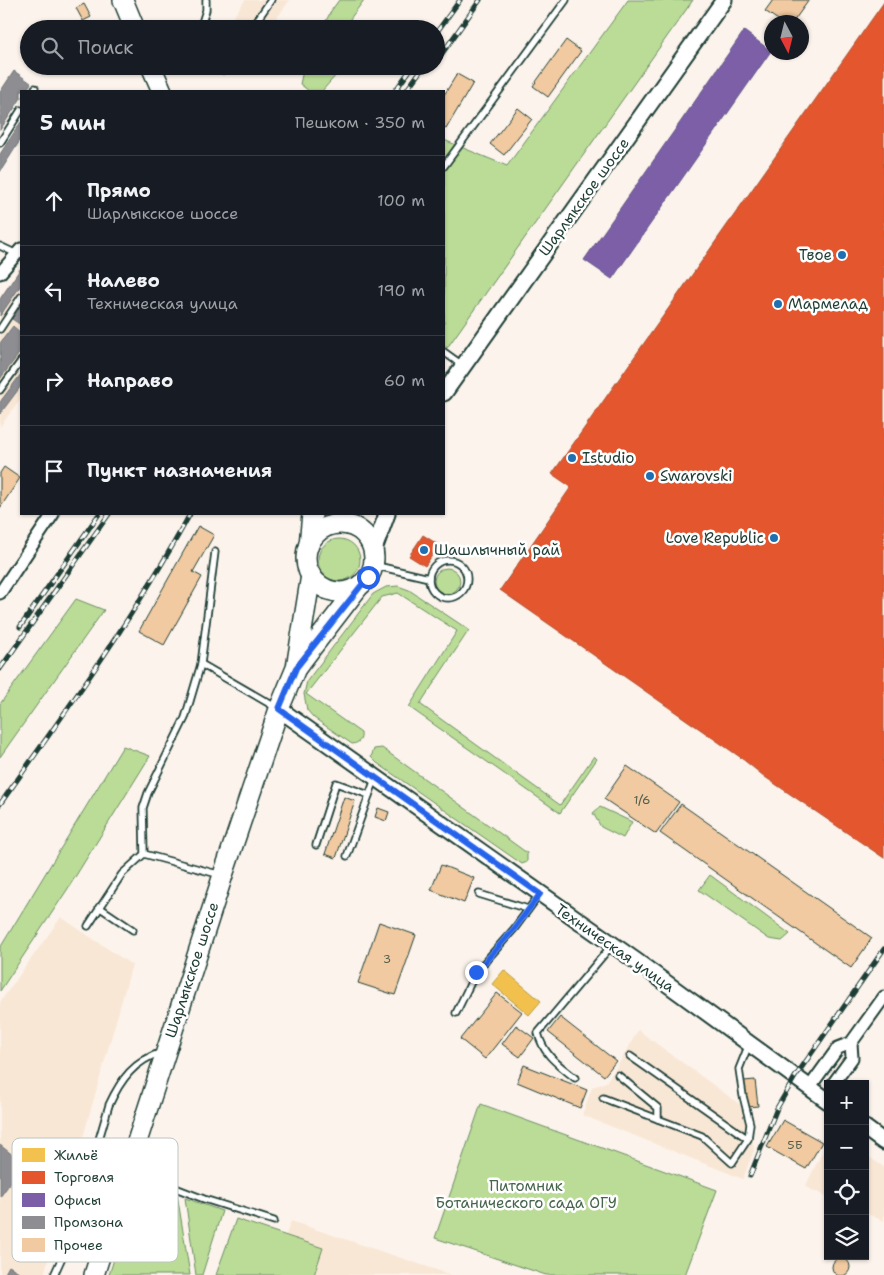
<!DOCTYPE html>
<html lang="ru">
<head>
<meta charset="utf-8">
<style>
	body { margin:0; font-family:"Shantell Sans",sans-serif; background:#20242c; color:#f1f3f6 }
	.controls { position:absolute; right:15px; bottom:15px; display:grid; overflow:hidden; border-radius:0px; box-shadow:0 1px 4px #0004 }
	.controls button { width:45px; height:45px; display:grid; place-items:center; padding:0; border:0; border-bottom:1px solid #363941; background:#171b24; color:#f1f3f6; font:25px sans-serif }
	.compass { position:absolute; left:764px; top:15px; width:45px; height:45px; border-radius:50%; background:#171b24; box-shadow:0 1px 4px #0004; rotate:173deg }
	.stop { position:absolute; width:15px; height:15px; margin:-11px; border:4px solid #2563eb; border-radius:50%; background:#fff }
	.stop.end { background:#2563eb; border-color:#fff; box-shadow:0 1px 5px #0008 }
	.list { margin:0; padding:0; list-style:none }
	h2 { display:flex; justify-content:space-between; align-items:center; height:65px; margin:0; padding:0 20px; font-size:21px }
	h2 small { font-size:16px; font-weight:400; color:#9ea1a6 }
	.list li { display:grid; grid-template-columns:32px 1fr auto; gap:15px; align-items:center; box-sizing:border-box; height:90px; padding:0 20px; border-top:1px solid #363941 }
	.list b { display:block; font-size:19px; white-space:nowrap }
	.list p { margin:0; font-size:16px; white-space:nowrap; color:#9ea1a6 }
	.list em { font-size:16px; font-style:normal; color:#9ea1a6 }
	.icon { flex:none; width:28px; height:28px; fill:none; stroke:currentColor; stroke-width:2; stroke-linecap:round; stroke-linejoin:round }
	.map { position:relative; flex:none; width:884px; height:1275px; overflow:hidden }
	.search { position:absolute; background:#171b24; box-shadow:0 1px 4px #0004; left:20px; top:20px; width:425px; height:55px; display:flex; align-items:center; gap:12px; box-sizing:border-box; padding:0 18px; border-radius:28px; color:#9ea1a6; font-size:19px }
	.panel { position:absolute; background:#171b24; box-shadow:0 1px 4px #0004; left:20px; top:90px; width:425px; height:425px; border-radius:0px }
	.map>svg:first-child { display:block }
	.built { fill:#f9e7d6 }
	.green { fill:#badc96; stroke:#6c8c65 }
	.homes { fill:#f2c14e; stroke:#b39946 }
	.shops { fill:#e4572e; stroke:#a94f30 }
	.offices { fill:#7b5ea7; stroke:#5f5484 }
	.industry { fill:#8d8d92; stroke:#6c7576 }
	.building { fill:#f1caa1; stroke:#1f3d34 }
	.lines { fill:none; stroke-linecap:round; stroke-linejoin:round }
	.service-casing { stroke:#1f3d34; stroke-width:9 }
	.minor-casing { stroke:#1f3d34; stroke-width:15 }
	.tertiary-casing { stroke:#1f3d34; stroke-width:19 }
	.primary-casing { stroke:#1f3d34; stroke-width:22 }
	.service { stroke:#fff; stroke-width:5.5 }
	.minor { stroke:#fff; stroke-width:11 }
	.tertiary { stroke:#fff; stroke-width:15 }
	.primary { stroke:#fff; stroke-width:19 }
	.rail-casing { stroke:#1f3d34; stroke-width:5 }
	.rail { stroke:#fff; stroke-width:3; stroke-dasharray:9; stroke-linecap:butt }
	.route { stroke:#2563eb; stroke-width:6 }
	.poi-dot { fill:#1f6fb2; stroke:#fff; stroke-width:2 }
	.labels { text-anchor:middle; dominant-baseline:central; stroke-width:5; stroke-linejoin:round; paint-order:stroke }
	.number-label { font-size:12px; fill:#54604f }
	.street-label { font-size:15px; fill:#1f3d34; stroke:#fff }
	.poi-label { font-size:15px; fill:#1f3d34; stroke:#fff; text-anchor:start }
	.park-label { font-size:15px; fill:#46654c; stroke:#fff }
	.key { fill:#fff; stroke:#bcc5c2; stroke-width:1 }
	.key-label { font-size:14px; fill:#1f3d34 }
</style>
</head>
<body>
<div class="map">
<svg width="884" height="1275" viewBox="0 0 884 1275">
	<rect width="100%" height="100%" fill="#fcf4ec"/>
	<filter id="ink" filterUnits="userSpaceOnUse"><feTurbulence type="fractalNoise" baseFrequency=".02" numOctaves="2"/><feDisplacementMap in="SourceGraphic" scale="10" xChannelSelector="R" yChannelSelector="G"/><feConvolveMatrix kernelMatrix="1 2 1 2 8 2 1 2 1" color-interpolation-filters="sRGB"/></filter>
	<g filter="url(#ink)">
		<g class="built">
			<polygon points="245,0 290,0 269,29 225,29"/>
			<polygon points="21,266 21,398 0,427 0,297"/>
			<polygon points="61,917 132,965 44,1275 0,1275 0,1002"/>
			<polygon points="638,1030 749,1111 754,1150 743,1179 582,1115 592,1087 606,1082 621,1060"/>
			<polygon points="828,1140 828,1197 805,1187"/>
			<polygon points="865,1154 884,1167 884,1221 865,1213"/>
			<polygon points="291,1221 452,1275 270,1275"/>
		</g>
		<g class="green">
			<polygon points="339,0 364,0 350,19 348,29 322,29 331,11"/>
			<polygon points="628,0 693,0 447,348 444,346 444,140 507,166"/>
			<polygon points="304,66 339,66 337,74 322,91 309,91 300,84"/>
			<circle cx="339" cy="560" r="21"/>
			<circle cx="447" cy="581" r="13"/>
			<path d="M 398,586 L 409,590 L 469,630 L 420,704 L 560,805 L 594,756 L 597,759 L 560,813 L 409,707 L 457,631 L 398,593 L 382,597 L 306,694 L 361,733 C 362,740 359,743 352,744 L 314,718 L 307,710 L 304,694 L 307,681 L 373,594 L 386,587 Z"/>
			<polygon points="76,599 104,610 0,757 0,704"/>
			<polygon points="123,746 150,756 67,890 0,991 0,948"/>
			<polygon points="382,748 527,853 527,862 522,864 377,763 371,757 374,749"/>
			<polygon points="600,807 632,822 623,838 601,827 593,813"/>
			<polygon points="710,875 790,934 782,941 769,939 699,890"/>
			<polygon points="481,1104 717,1190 685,1275 546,1275 435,1238"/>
			<polygon points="139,1180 177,1194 190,1275 109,1275"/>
			<polygon points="185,1198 222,1211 202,1275 196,1275"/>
			<polygon points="236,1219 323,1248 314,1275 216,1275"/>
		</g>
		<polygon class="homes" points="504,970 541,1001 529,1015 492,984"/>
		<g class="shops">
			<polygon points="884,2 884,858 765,777 740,757 500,590 571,487 552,474"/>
			<polygon points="423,535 439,545 425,566 409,556"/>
		</g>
		<polygon class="offices" points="744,31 771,51 612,279 584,260"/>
		<g class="industry">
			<polygon points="14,71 31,83 26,91 21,91 21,98 0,130 0,92"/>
			<polygon points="21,122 21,139 0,172 0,154"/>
			<polygon points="21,268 21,285 0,316 0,299"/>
			<polygon points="21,306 21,325 12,319"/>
			<polygon points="13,326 21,333 21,351 0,379 0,343"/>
			<polygon points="21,374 21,386 0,414 0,402"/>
			<polygon points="0,1145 24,1164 0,1197"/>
			<polygon points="9,1266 19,1272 18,1275 4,1275"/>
		</g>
		<g class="building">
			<polygon points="773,0 809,0 793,22 781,22 765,11"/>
			<polygon points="84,4 91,17 83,21 76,8"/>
			<polygon points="566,40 581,51 548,97 533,86"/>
			<polygon points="457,74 473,83 446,129 444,128 444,95"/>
			<polygon points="518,108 532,119 504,155 490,144"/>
			<polygon points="4,467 20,478 0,508 0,473"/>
			<polygon points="198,526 214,535 193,572 202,577 164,645 139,631"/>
			<polygon points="627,766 679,802 656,834 604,799"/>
			<polygon points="344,797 355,801 336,858 325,854"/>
			<polygon points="681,804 872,938 851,968 660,833"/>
			<polygon points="378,808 389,812 386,821 375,817"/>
			<polygon points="441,865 474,878 464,903 431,890"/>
			<polygon points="379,922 416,935 395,995 358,983"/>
			<polygon points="497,993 522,1012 485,1059 460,1039"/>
			<polygon points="560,1017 616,1061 604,1076 548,1032"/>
			<polygon points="516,1025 534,1038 520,1057 502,1044"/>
			<polygon points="524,1065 587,1090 580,1108 517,1082"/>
			<polygon points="755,1080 758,1106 747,1107 744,1081"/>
			<polygon points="783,1120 822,1142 806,1169 767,1147"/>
			<circle cx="841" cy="1267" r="9"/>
		</g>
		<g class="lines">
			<g class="service-casing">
				<g id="service">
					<polyline points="200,29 206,10 206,0"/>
					<polyline points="251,29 271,0"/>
					<polyline points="220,66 223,70 226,66"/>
					<polyline points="34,91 35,88"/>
					<polyline points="0,143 21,110"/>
					<polyline points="444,166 566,0"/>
					<polyline points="0,246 17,254"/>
					<polyline points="0,329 21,297"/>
					<polyline points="444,352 462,365"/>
					<polyline points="0,390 21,361"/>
					<circle cx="448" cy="579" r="19"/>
					<polyline points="373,565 429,578"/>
					<polyline points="201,664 277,708"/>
					<polyline points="316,845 336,783 369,795"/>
					<polyline points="144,854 143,808 148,793 185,718 201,664 215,552"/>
					<polyline points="347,856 375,779"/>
					<polyline points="479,894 528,909"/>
					<polyline points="99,907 133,930"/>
					<polyline points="88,926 122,874 144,854 221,875"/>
					<polyline points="456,1013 476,972 514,929 539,895"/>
					<polyline points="630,1056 748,1139 750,1124 743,1096 739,1069 749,1044"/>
					<polyline points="618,1075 658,1108 658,1119"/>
					<path d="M 575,1078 C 558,1064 544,1056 538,1033 L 612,945"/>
					<polyline points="603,1098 702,1136 732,1163 748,1139"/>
					<polyline points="131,1171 204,1199 274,1221"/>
					<path d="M 54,1275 L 69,1242 L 109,1105 C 121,1079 134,1061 162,1052"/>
				</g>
			</g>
			<g class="minor-casing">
				<g id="minor">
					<polyline points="0,273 21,249"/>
					<polyline points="0,593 53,514"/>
					<polyline points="833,1084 852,1058 851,1043"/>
					<polyline points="809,1088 838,1048 851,1043 884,997"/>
				</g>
			</g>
			<g class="tertiary-casing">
				<g id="tertiary">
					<polyline points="444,393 724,0"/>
					<polyline points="335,525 344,514"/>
					<polyline points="373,552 387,514"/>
					<polyline points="279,709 636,961 828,1101"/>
					<polyline points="865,1128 884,1142"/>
				</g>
			</g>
			<g class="primary-casing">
				<g id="primary">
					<polyline points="123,0 135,29"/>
					<polyline points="151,66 162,91"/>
					<circle cx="340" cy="558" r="34"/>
					<polyline points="309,545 312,514"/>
					<polyline points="297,667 360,585"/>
					<polyline points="94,1275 223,875 279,709 296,668 311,575"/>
				</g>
			</g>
			<use href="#service" class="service"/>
			<use href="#minor" class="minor"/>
			<use href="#tertiary" class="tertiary"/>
			<use href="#primary" class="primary"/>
			<g class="rail-casing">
				<g id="rail">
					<polyline points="436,33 460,0"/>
					<polyline points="436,62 480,0"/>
					<polyline points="395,91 413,66"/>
					<polyline points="406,91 424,66"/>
					<polyline points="20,627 99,514"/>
					<polyline points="0,669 109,514"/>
					<path d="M 0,804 C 67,710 135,616 190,514"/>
					<polyline points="750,1176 777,1108 795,1077 884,949"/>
				</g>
			</g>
			<use href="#rail" class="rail"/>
		</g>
	</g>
	<g class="lines" filter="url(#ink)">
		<polyline class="route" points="368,577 296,668 279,709 540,894 514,929 476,972"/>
	</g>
	<g class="poi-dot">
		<circle cx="842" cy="255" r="5"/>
		<circle cx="778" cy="304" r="5"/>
		<circle cx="572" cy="458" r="5"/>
		<circle cx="650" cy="476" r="5"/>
		<circle cx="774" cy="538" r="5"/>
		<circle cx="424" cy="550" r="5"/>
	</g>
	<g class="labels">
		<g class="number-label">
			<text x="642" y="800">1/6</text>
			<text x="387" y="959">3</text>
			<text x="795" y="1145">5Б</text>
		</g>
		<g class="street-label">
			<text transform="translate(584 197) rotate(-54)">Шарлыкское шоссе</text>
			<text transform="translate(615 948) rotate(35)">Техническая улица</text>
			<text transform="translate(192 970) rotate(-72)">Шарлыкское шоссе</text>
		</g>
		<g class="poi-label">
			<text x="832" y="255" text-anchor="end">Твое</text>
			<text x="788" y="304">Мармелад</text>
			<text x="582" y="458">Istudio</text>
			<text x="660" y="476">Swarovski</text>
			<text x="764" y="538" text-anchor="end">Love Republic</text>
			<text x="434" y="550">Шашлычный рай</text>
		</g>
		<g class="park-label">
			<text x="526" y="1186">Питомник<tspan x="526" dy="17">Ботанического сада ОГУ</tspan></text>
		</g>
	</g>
	<rect x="12" y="1138" width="166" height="124" rx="8" class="key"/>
	<rect x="22" y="1148" width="23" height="14" fill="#f2c14e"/>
	<rect x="22" y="1171" width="23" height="13" fill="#e4572e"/>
	<rect x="22" y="1193" width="23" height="14" fill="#7b5ea7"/>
	<rect x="22" y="1216" width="23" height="13" fill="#8d8d92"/>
	<rect x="22" y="1238" width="23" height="14" fill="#f1caa1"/>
	<g class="key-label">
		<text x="54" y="1160">Жильё</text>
		<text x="54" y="1182">Торговля</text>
		<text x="54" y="1205">Офисы</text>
		<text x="54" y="1227">Промзона</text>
		<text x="54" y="1250">Прочее</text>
	</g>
</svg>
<div class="controls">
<button>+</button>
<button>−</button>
<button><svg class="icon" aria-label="locate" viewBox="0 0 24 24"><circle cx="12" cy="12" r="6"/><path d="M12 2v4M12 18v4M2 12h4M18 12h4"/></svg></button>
<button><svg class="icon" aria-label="layers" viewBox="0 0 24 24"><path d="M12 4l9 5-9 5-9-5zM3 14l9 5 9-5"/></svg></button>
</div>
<svg class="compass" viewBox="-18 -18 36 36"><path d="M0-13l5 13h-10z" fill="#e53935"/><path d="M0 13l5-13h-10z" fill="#9ea1a6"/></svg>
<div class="stop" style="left:368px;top:577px"></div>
<div class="stop end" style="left:476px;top:972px"></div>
<div class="search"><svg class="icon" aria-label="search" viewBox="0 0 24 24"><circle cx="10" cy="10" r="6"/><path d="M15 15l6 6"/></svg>Поиск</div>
<section class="panel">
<h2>5 мин<small>Пешком · 350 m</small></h2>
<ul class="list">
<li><svg class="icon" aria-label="ahead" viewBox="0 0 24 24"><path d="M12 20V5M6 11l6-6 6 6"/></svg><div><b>Прямо</b><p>Шарлыкское шоссе</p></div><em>100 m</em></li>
<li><svg class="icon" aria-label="left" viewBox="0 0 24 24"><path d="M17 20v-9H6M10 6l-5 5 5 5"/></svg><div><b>Налево</b><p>Техническая улица</p></div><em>190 m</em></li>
<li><svg class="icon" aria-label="right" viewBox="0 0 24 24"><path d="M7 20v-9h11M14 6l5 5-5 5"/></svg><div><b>Направо</b></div><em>60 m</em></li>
<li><svg class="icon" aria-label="arrive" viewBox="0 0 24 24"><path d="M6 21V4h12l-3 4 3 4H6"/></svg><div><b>Пункт назначения</b></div></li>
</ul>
</section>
</div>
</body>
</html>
